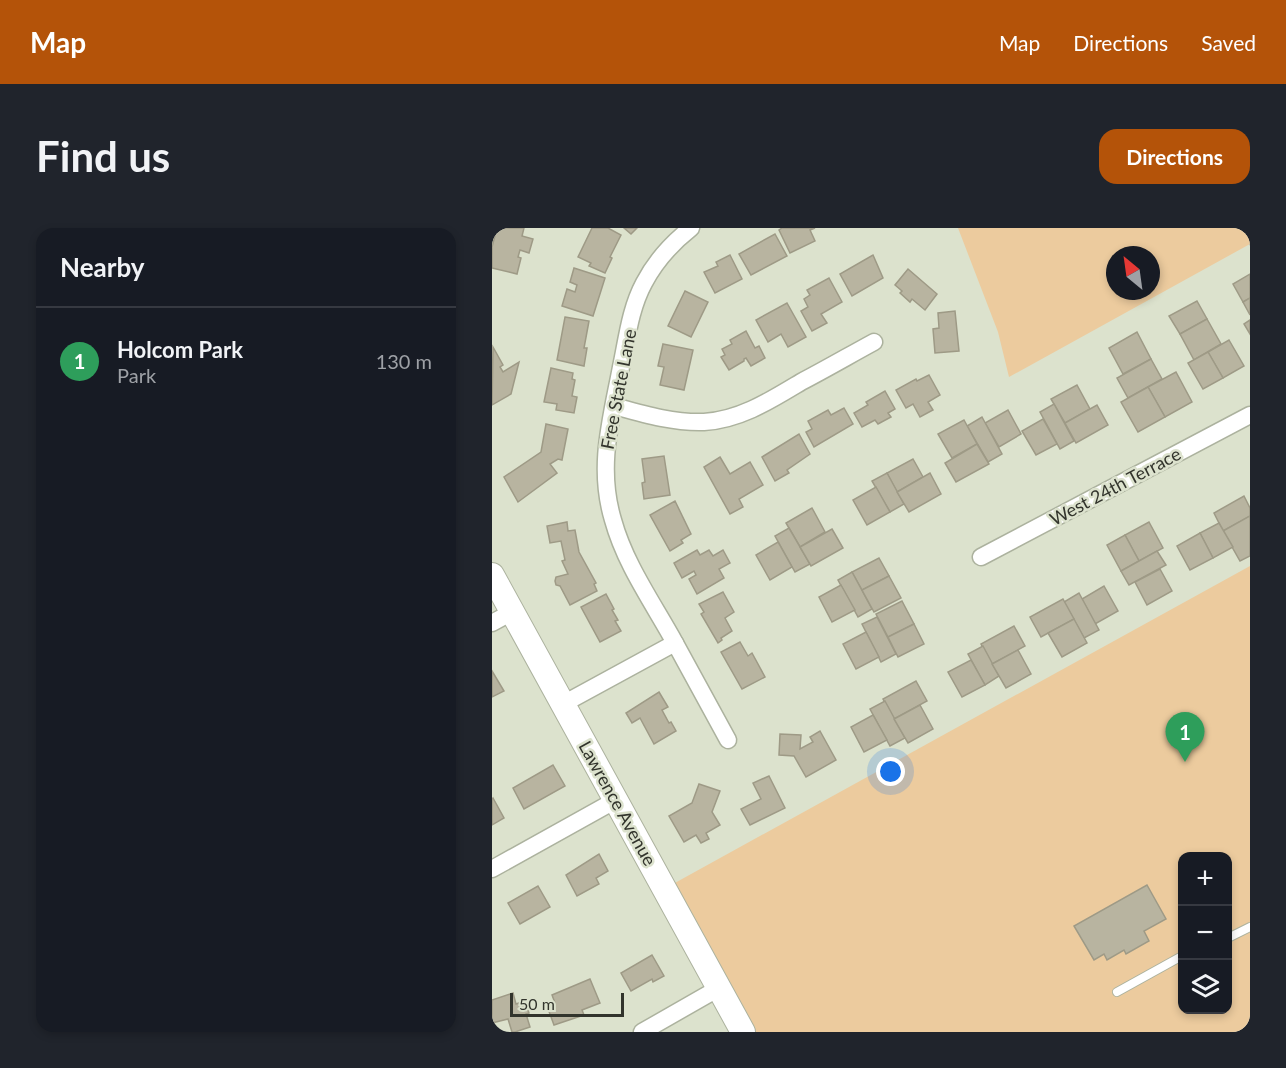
<!DOCTYPE html>
<html lang="en">
<head>
<meta charset="utf-8">
<style>
	body { margin:0; font-family:Lato,sans-serif; background:#20242c; color:#f1f3f6 }
	.controls { position:absolute; right:18px; bottom:18px; display:grid; overflow:hidden; border-radius:12px; box-shadow:0 3px 9px #0003 }
	.controls button { width:54px; height:54px; display:grid; place-items:center; padding:0; border:0; border-bottom:2px solid #363941; background:#171b24; color:#f1f3f6; font:30px sans-serif }
	.compass { position:absolute; left:614px; top:18px; width:54px; height:54px; border-radius:50%; background:#171b24; box-shadow:0 3px 9px #0003; rotate:331deg }
	.scale { position:absolute; left:18px; bottom:15px; width:114px; box-sizing:border-box; padding-left:6px; border:3px solid #32342c; border-top:0; font-size:16px; line-height:21px; white-space:nowrap; color:#32342c; -webkit-text-stroke:4px #dce2cd; paint-order:stroke }
	.you { position:absolute; left:399px; top:544px; width:21px; height:21px; margin:-15px; border:4px solid #fff; border-radius:50%; background:#1a73e8; box-shadow:0 0 0 9px #1a73e833 }
	.badge { display:grid; place-items:center; width:39px; height:39px; border-radius:50%; background:#b45309; color:#fff; font-size:20px; font-weight:700 }
	.pin { position:absolute; translate:-50% -50px; filter:drop-shadow(0 2px 3px #0008) }
	.pin::after { content:''; position:absolute; top:32px; width:21px; height:18px; background:inherit; clip-path:polygon(0 0,100% 0,50% 100%) }
	.list { margin:0; padding:0; list-style:none }
	h2 { display:flex; justify-content:space-between; align-items:center; height:78px; margin:0; padding:0 24px; font-size:26px }
	h2 small { font-size:20px; font-weight:400; color:#9ea1a6 }
	.list li { display:grid; grid-template-columns:39px 1fr auto; gap:18px; align-items:center; box-sizing:border-box; height:108px; padding:0 24px; border-top:2px solid #363941 }
	.list b { display:block; font-size:22px; white-space:nowrap }
	.list p { margin:0; font-size:20px; white-space:nowrap; color:#9ea1a6 }
	.list em { font-size:20px; font-style:normal; color:#9ea1a6 }
	.icon { flex:none; width:33px; height:33px; fill:none; stroke:currentColor; stroke-width:2; stroke-linecap:round; stroke-linejoin:round }
	.map { position:relative; flex:none; width:758px; height:804px; overflow:hidden; border-radius:18px }
	header { display:flex; align-items:center; gap:36px; box-sizing:border-box; height:84px; padding:0 30px; background:#b45309; color:#fff }
	header strong { font-size:28px }
	nav { display:flex; gap:33px; margin-inline-start:auto; font-size:21px }
	.intro { display:flex; align-items:center; justify-content:space-between; box-sizing:border-box; height:144px; padding:0 36px }
	h1 { margin:0; font-size:42px }
	.button { padding:15px 27px; border-radius:18px; background:#b45309; color:#fff; font-size:21px; font-weight:700 }
	main { display:flex; gap:36px; padding:0 36px }
	aside { flex:1; background:#171b24; border-radius:18px; box-shadow:0 3px 9px #0003 }
	.map>svg:first-child { display:block }
	.green { fill:#eccb9e; fill-rule:evenodd }
	.building { fill:#b8b4a0; stroke:#9e9a86; stroke-width:1.5 }
	.lines { fill:none; stroke-linecap:round; stroke-linejoin:round }
	.lane-casing { stroke:#acb29e; stroke-width:10 }
	.street-casing { stroke:#acb29e; stroke-width:19 }
	.secondary-casing { stroke:#acb29e; stroke-width:26 }
	.lane { stroke:#fff; stroke-width:8 }
	.street { stroke:#fff; stroke-width:16 }
	.secondary { stroke:#fff; stroke-width:24 }
	.labels { text-anchor:middle; dominant-baseline:central; stroke-width:5; stroke-linejoin:round; paint-order:stroke }
	.street-label { font-size:18px; fill:#32342c; stroke:#dce2cd }
</style>
</head>
<body>
<header>
<strong>Map</strong>
<nav><a>Map</a><a>Directions</a><a>Saved</a></nav>
</header>
<div class="intro"><h1>Find us</h1><a class="button">Directions</a></div>
<main>
<aside>
<h2>Nearby<small></small></h2>
<ul class="list">
<li><span class="badge" style="background:#2e9e5b">1</span><div><b>Holcom Park</b><p>Park</p></div><em>130 m</em></li>
</ul>
</aside>
<div class="map">
<svg width="758" height="804" viewBox="0 0 758 804">
	<rect width="100%" height="100%" fill="#dce2cd"/>
	<g class="green">
		<path d="M 466,0 L 758,0 L 758,16 L 517,149 L 506,104 ZM 623,27 L 659,27 L 659,63 L 623,63 Z"/>
		<path d="M 758,338 L 758,804 L 263,804 L 181,656 ZM 690,628 L 736,628 L 736,782 L 690,782 Z"/>
	</g>
	<g class="building">
		<polygon points="5,0 32,0 30,8 41,11 37,25 28,22 26,29 29,30 25,46 0,40 0,19"/>
		<polygon points="100,0 116,0 129,7 118,29 120,30 113,45 97,38 99,35 86,29"/>
		<polygon points="132,0 145,0 139,6"/>
		<polygon points="290,0 323,0 318,2 323,13 298,25 287,2"/>
		<polygon points="283,6 295,28 259,47 247,26"/>
		<polygon points="238,27 250,51 223,65 212,44 226,38 224,34"/>
		<polygon points="381,27 391,50 360,68 348,46"/>
		<polygon points="82,40 113,50 101,88 70,78 75,61 83,64 85,57 78,54"/>
		<polygon points="416,41 445,66 433,82 420,71 418,74 408,65 410,63 403,57"/>
		<polygon points="758,46 758,70 751,74 741,56"/>
		<polygon points="337,50 350,74 329,86 335,95 320,103 309,83 316,79 312,71 318,67 315,62"/>
		<polygon points="193,63 216,74 199,109 176,98"/>
		<polygon points="758,70 758,87 751,74"/>
		<polygon points="705,73 715,91 688,106 677,88"/>
		<polygon points="295,75 314,109 296,119 289,106 276,114 264,92"/>
		<polygon points="463,83 467,123 443,125 441,101 447,100 446,85"/>
		<polygon points="73,89 97,93 92,120 95,120 92,138 65,132"/>
		<polygon points="715,91 729,116 702,132 688,106"/>
		<polygon points="758,92 758,106 752,96"/>
		<polygon points="254,103 263,120 267,118 273,130 259,138 254,130 252,131 252,133 237,142 229,129 233,127 230,121 240,116 238,112"/>
		<polygon points="645,104 659,131 631,146 617,120"/>
		<polygon points="737,112 752,138 731,150 716,124"/>
		<polygon points="171,116 201,122 192,162 168,157 172,139 166,138"/>
		<polygon points="1,119 11,137 8,139 11,144 27,134 19,166 0,177"/>
		<polygon points="716,124 731,150 711,161 696,135"/>
		<polygon points="659,131 670,151 636,170 625,150"/>
		<polygon points="59,140 81,145 80,151 83,152 80,168 85,169 82,185 64,182 65,176 52,174"/>
		<polygon points="684,144 700,174 673,189 656,159"/>
		<polygon points="437,147 448,167 436,174 441,182 428,189 421,176 414,180 404,162 424,151 425,153"/>
		<polygon points="585,157 598,181 573,195 559,171"/>
		<polygon points="656,159 673,189 646,204 629,174"/>
		<polygon points="393,163 403,181 396,185 399,189 386,196 383,192 370,199 362,185 376,177 374,174"/>
		<polygon points="562,176 582,213 568,221 548,184"/>
		<polygon points="605,177 616,197 584,215 573,195"/>
		<polygon points="352,180 361,196 322,219 314,204 320,201 316,193 336,182 339,187"/>
		<polygon points="516,182 529,206 507,219 493,195"/>
		<polygon points="490,189 510,226 496,234 475,198"/>
		<polygon points="551,191 565,216 544,227 530,203"/>
		<polygon points="472,192 485,216 460,230 446,206"/>
		<polygon points="54,196 76,201 70,232 66,231 58,236 65,245 26,274 12,249 49,224"/>
		<polygon points="307,206 318,226 295,242 297,245 283,253 270,229"/>
		<polygon points="485,216 497,236 464,254 453,235"/>
		<polygon points="172,228 178,267 152,271 150,255 153,254 150,231"/>
		<polygon points="228,229 238,246 258,234 271,257 247,271 251,279 238,286 212,239"/>
		<polygon points="421,231 431,249 405,264 395,245"/>
		<polygon points="395,245 412,276 398,284 380,253"/>
		<polygon points="438,245 449,266 417,284 405,264"/>
		<polygon points="384,259 398,284 375,297 361,272"/>
		<polygon points="752,268 758,280 758,288 731,303 722,285"/>
		<polygon points="183,273 199,306 189,312 191,315 178,323 158,287"/>
		<polygon points="320,280 333,304 308,319 294,295"/>
		<polygon points="758,288 758,328 748,333 731,303"/>
		<polygon points="75,294 76,303 83,302 87,324 104,355 102,356 105,363 78,377 68,358 64,357 63,353 64,349 76,346 70,333 73,332 69,313 58,315 55,298"/>
		<polygon points="657,294 671,320 647,333 633,307"/>
		<polygon points="727,295 741,319 721,330 708,305"/>
		<polygon points="297,300 318,336 303,344 283,308"/>
		<polygon points="340,301 351,320 319,338 308,319"/>
		<polygon points="708,305 721,330 698,342 685,318"/>
		<polygon points="633,307 647,333 629,343 615,317"/>
		<polygon points="286,314 300,339 278,352 264,327"/>
		<polygon points="205,322 208,327 217,322 221,328 231,322 238,335 227,341 232,350 205,366 197,351 204,347 202,343 190,350 182,335"/>
		<polygon points="665,323 674,337 637,357 629,343"/>
		<polygon points="387,330 397,348 370,362 360,344"/>
		<polygon points="668,341 680,363 655,377 643,354"/>
		<polygon points="360,344 380,381 366,389 346,352"/>
		<polygon points="397,348 409,370 382,384 370,362"/>
		<polygon points="349,357 363,382 340,394 327,369"/>
		<polygon points="612,358 626,383 603,396 590,371"/>
		<polygon points="231,364 242,384 233,390 240,403 229,410 230,412 226,415 209,386 212,384 207,376"/>
		<polygon points="587,365 607,402 592,410 572,374"/>
		<polygon points="114,366 122,381 120,382 126,392 123,393 129,403 108,414 89,379"/>
		<polygon points="571,371 582,391 549,409 538,389"/>
		<polygon points="410,373 422,396 396,409 384,386"/>
		<polygon points="385,389 404,426 389,434 370,396"/>
		<polygon points="582,391 595,415 570,429 556,405"/>
		<polygon points="422,396 432,416 406,429 396,409"/>
		<polygon points="522,398 533,418 500,436 489,416"/>
		<polygon points="374,404 387,429 364,441 351,416"/>
		<polygon points="248,414 256,428 260,425 273,449 250,461 229,424"/>
		<polygon points="491,418 507,448 493,457 476,426"/>
		<polygon points="526,422 539,446 514,460 500,436"/>
		<polygon points="479,432 493,457 470,469 456,444"/>
		<polygon points="0,443 12,463 0,469"/>
		<polygon points="424,453 435,473 402,491 391,471"/>
		<polygon points="167,464 176,479 170,482 177,495 179,494 184,503 162,516 148,490 140,495 134,485"/>
		<polygon points="393,473 413,510 398,518 378,481"/>
		<polygon points="428,477 441,501 416,515 402,491"/>
		<polygon points="381,487 395,512 372,524 359,499"/>
		<polygon points="328,503 344,532 314,549 302,528 287,527 288,506 309,507 308,521 321,514 318,509"/>
		<polygon points="61,537 73,558 32,581 21,560"/>
		<polygon points="277,548 293,580 258,597 249,581 269,571 261,555"/>
		<polygon points="207,556 228,563 220,584 228,597 214,605 217,611 209,615 204,607 192,614 177,588 200,575"/>
		<polygon points="1,570 12,590 0,597 0,571"/>
		<polygon points="107,626 116,643 104,650 107,656 85,668 74,647"/>
		<polygon points="655,657 674,691 652,703 657,713 634,726 632,722 615,732 612,726 602,732 582,698"/>
		<polygon points="46,658 58,679 28,696 16,675"/>
		<polygon points="160,727 172,748 161,754 160,751 139,763 129,745"/>
		<polygon points="98,751 108,775 90,782 92,787 62,797 55,778 63,775 60,767"/>
		<polygon points="21,765 24,776 33,773 37,785 34,786 38,799 23,804 20,804 16,791 0,795 0,772"/>
	</g>
	<g class="lines">
		<g class="lane-casing">
			<g id="lane">
				<polyline points="736,710 758,699"/>
				<polyline points="625,764 690,728"/>
			</g>
		</g>
		<g class="street-casing">
			<g id="street">
				<path d="M 122,178 C 151,186 181,195 212,194 C 248,192 279,172 309,154 C 334,141 358,127 382,114"/>
				<polyline points="489,329 758,187"/>
				<polyline points="0,395 20,384"/>
				<polyline points="183,415 236,512"/>
				<path d="M 71,476 L 183,415 C 161,375 133,336 121,292 C 105,239 119,192 129,139 C 135,111 138,81 152,55 C 163,34 180,15 199,0"/>
				<polyline points="0,641 124,572"/>
				<polyline points="150,804 227,760"/>
			</g>
		</g>
		<g class="secondary-casing">
			<polyline id="secondary" points="0,347 251,804"/>
		</g>
		<use href="#lane" class="lane"/>
		<use href="#street" class="street"/>
		<use href="#secondary" class="secondary"/>
	</g>
	<g class="labels">
		<g class="street-label">
			<text transform="translate(126 161) rotate(-79)">Free State Lane</text>
			<text transform="translate(623 258) rotate(-28)">West 24th Terrace</text>
			<text transform="translate(126 575) rotate(61)">Lawrence Avenue</text>
		</g>
	</g>
</svg>
<div class="controls">
<button>+</button>
<button>−</button>
<button><svg class="icon" aria-label="layers" viewBox="0 0 24 24"><path d="M12 4l9 5-9 5-9-5zM3 14l9 5 9-5"/></svg></button>
</div>
<svg class="compass" viewBox="-18 -18 36 36"><path d="M0-13l5 13h-10z" fill="#e53935"/><path d="M0 13l5-13h-10z" fill="#9ea1a6"/></svg>
<div class="scale">50 m</div>
<div class="you"></div>
<div class="pin badge" style="left:693px;top:534px;background:#2e9e5b">1</div>
</div>
</main>
</body>
</html>
